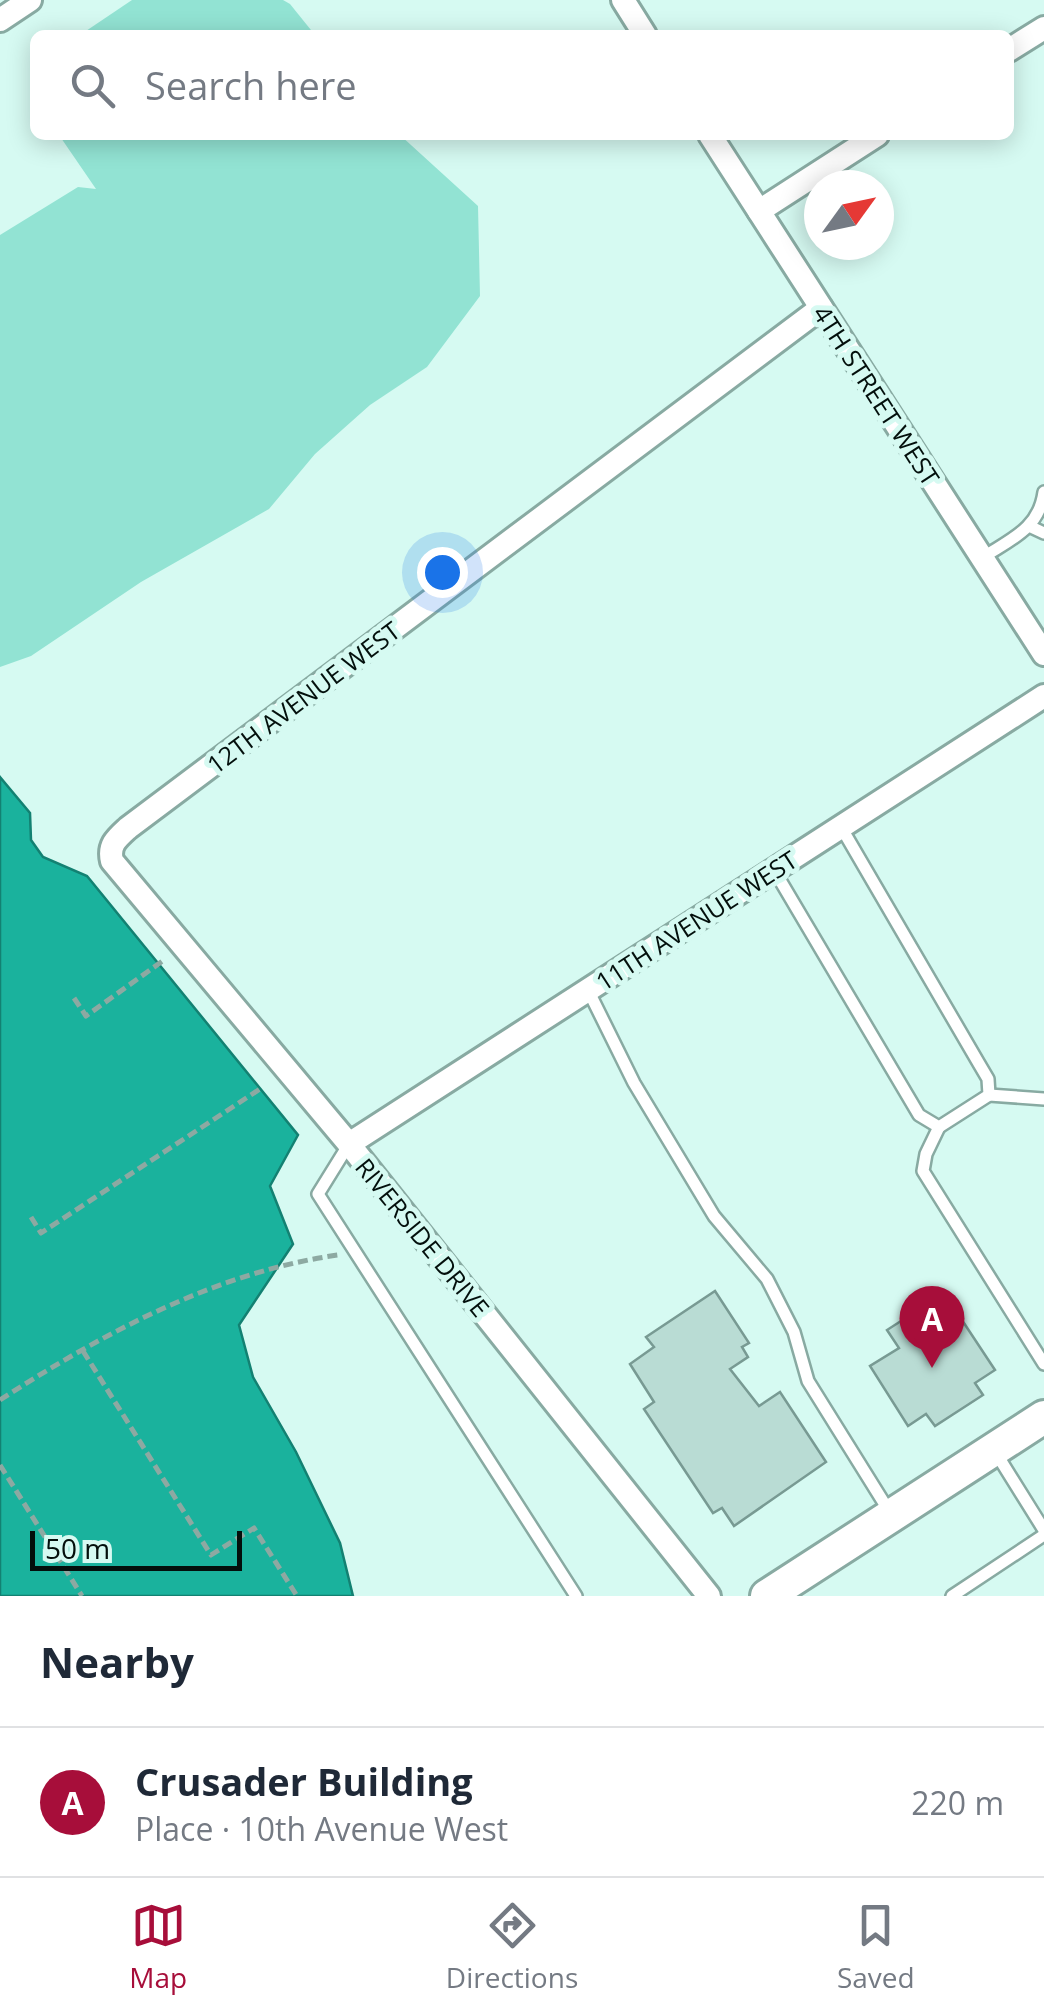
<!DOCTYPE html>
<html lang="en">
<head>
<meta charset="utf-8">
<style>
	body { margin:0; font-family:"Open Sans",sans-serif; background:#f6f6f7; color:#1f2937 }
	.compass { position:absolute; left:804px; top:170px; width:90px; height:90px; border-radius:50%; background:#fff; box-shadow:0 5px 25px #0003; rotate:57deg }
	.scale { position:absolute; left:30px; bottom:25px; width:212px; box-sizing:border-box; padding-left:10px; border:5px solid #030f0c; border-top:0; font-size:28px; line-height:35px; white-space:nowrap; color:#030f0c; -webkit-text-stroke:8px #d6faf2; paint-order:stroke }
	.you { position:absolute; left:442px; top:572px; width:35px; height:35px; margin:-25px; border:8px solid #fff; border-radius:50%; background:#1a73e8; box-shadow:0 0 0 15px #1a73e833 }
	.badge { display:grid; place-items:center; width:65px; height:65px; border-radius:50%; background:#a70e3a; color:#fff; font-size:32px; font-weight:700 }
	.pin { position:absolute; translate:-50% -82px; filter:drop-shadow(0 2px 5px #0008) }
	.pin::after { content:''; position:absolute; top:52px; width:35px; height:30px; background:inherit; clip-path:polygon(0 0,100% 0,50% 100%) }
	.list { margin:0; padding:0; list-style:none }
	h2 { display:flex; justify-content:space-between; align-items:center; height:130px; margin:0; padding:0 40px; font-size:42px }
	h2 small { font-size:32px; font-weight:400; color:#747a83 }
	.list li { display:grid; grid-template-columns:65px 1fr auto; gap:30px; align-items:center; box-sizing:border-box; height:150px; padding:0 40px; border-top:2px solid #e0e1e3 }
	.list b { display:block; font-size:38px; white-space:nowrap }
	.list p { margin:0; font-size:32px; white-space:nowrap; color:#747a83 }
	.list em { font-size:32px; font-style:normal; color:#747a83 }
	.icon { flex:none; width:55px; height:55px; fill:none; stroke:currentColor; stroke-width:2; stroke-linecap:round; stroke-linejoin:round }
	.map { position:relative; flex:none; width:1044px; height:1596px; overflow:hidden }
	.search { position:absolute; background:#fff; box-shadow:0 5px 25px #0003; left:30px; right:30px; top:30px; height:110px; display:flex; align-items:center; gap:25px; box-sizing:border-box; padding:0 35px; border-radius:15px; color:#747a83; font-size:38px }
	.sheet { height:280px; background:#fff }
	nav { display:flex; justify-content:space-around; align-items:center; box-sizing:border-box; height:140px; border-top:2px solid #e0e1e3; background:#fff; font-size:28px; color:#747a83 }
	nav a { display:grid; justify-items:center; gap:5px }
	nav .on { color:#a70e3a }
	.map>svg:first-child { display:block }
	.green { fill:#92e3d3 }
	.water { fill:#1ab29d; stroke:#138172; stroke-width:2.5 }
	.building { fill:#b9dcd4; stroke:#789a93; stroke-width:2.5 }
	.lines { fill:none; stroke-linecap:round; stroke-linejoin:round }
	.lane-casing { stroke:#88aaa2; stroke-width:16 }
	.street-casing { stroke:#88aaa2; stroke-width:28 }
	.secondary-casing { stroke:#88aaa2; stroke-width:38 }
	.path { stroke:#8da9a2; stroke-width:5; stroke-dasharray:10 5; stroke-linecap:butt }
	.lane { stroke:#fff; stroke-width:11 }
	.street { stroke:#fff; stroke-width:22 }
	.secondary { stroke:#fff; stroke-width:32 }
	.labels { text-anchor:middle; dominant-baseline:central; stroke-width:10; stroke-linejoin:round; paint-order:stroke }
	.street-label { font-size:25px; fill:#030f0c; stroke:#d6faf2 }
</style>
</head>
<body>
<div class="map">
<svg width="1044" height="1596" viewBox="0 0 1044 1596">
	<rect width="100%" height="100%" fill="#d6faf2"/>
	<g class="green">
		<polygon points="132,0 283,0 290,4 315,35 80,35"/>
		<polygon points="59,135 400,135 478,206 480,296 427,367 370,405 315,454 269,509 141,582 31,656 0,667 0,235 78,187 96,189"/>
	</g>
	<polygon class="water" points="0,777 30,813 31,840 43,857 87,876 298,1135 270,1186 293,1244 239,1325 253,1377 296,1452 340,1543 353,1596 0,1596"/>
	<g class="building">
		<polygon points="715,1291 749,1343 742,1347 748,1357 730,1369 759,1406 780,1392 826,1462 734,1526 722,1508 713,1513 644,1409 654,1402 630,1364 654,1347 646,1337"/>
		<polygon points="956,1311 995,1370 975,1383 983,1395 935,1426 926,1414 908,1426 870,1366 899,1348 887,1330 915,1312 927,1330"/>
	</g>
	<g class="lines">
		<g class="lane-casing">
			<g id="lane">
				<polyline points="1029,526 1044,533"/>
				<path d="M 982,558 C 1011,539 1039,529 1044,492"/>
				<polyline points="774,870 919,1115 939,1127 989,1095 988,1079 978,1062 841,827"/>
				<polyline points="588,990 634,1083 714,1216 767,1279 794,1332 808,1381 889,1511"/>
				<polyline points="989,1095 1044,1099"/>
				<polyline points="939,1127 926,1154 923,1171 1044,1364"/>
				<polyline points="349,1144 318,1194 576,1596"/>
				<polyline points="996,1453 1044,1530"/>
				<polyline points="952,1596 1044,1535"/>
			</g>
		</g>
		<g class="street-casing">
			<g id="street">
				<polyline points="623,0 645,35"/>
				<polyline points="0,20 30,0"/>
				<polyline points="1009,50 1044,28"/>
				<polyline points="710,135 1044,654"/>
				<polyline points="759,211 877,135"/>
				<polyline points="349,1144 1044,696"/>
				<path d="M 709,1596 L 349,1144 L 112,861 C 108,845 117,838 128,828 L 821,308"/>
			</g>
		</g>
		<g class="secondary-casing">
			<polyline id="secondary" points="767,1596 1044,1417"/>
		</g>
		<g class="path">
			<polyline points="74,998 86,1016 164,960"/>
			<polyline points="31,1217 41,1233 263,1087"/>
			<polyline points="83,1351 211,1555 254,1528 297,1596"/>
			<path d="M 0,1400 C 102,1334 216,1272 338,1255"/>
			<polyline points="0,1465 82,1596"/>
		</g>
		<use href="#lane" class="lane"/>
		<use href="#street" class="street"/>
		<use href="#secondary" class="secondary"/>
	</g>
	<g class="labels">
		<g class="street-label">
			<text transform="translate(877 395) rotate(57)">4TH STREET WEST</text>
			<text transform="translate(303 697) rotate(-37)">12TH AVENUE WEST</text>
			<text transform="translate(696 920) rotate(-33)">11TH AVENUE WEST</text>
			<text transform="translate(423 1237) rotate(51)">RIVERSIDE DRIVE</text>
		</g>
	</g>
</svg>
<svg class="compass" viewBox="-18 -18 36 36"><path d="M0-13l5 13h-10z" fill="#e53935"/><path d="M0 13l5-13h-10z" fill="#747a83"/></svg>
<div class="scale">50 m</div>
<div class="you"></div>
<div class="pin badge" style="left:932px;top:1368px">A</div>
<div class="search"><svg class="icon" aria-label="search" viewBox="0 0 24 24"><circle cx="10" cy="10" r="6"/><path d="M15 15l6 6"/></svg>Search here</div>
</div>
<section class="sheet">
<h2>Nearby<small></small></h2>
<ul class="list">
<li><span class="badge">A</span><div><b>Crusader Building</b><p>Place · 10th Avenue West</p></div><em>220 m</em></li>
</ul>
</section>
<nav>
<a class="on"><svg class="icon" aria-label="map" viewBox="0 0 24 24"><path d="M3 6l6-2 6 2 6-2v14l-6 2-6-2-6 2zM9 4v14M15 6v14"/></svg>Map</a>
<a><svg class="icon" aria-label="directions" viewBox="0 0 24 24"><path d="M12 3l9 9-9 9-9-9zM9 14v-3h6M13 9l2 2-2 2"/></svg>Directions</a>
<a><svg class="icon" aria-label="saved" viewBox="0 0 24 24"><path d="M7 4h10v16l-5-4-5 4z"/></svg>Saved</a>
</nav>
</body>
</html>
